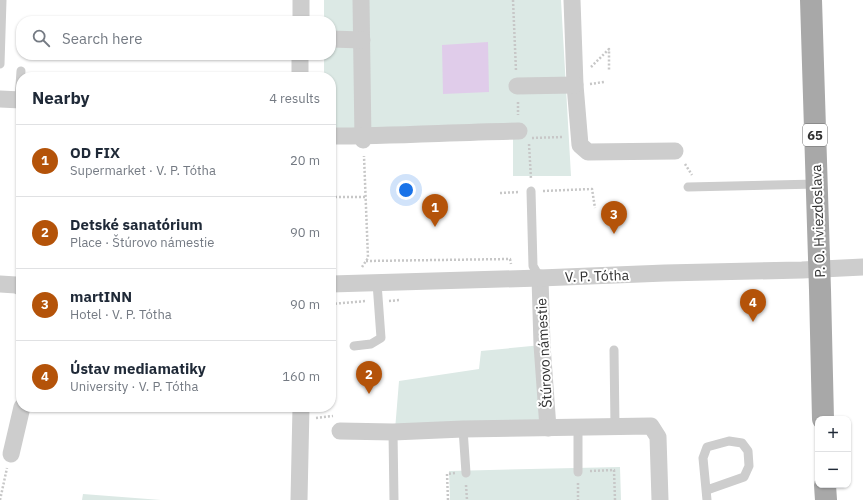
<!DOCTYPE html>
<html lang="en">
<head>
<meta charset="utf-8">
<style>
	body { margin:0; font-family:"IBM Plex Sans",sans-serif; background:#f6f6f7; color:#1f2937 }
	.controls { position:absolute; right:12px; bottom:12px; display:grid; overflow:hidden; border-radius:8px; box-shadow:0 1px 3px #0004 }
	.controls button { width:36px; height:36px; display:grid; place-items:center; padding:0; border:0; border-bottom:1px solid #e0e1e3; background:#fff; color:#1f2937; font:20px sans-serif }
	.you { position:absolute; left:406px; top:190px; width:14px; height:14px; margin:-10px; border:3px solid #fff; border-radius:50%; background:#1a73e8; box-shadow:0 0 0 6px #1a73e833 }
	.badge { display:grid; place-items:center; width:26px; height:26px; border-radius:50%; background:#b45309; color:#fff; font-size:13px; font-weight:700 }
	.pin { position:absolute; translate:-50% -33px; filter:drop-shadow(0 1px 2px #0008) }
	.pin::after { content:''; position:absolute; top:21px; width:14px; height:12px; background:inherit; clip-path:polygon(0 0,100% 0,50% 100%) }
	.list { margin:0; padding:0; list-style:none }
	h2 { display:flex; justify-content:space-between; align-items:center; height:52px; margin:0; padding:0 16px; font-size:17px }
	h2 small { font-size:13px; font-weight:400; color:#747a83 }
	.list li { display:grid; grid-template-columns:26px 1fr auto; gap:12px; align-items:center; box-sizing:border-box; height:72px; padding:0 16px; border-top:1px solid #e0e1e3 }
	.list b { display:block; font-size:15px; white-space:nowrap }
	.list p { margin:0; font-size:13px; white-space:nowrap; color:#747a83 }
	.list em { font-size:13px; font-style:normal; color:#747a83 }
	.icon { flex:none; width:22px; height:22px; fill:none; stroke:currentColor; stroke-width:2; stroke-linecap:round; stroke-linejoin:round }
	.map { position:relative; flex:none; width:863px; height:500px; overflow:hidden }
	.search { position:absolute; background:#fff; box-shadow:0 1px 3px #0004; left:16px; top:16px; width:320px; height:44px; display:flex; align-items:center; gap:10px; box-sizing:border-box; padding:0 14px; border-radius:16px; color:#747a83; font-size:15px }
	.panel { position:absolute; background:#fff; box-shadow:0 1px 3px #0004; left:16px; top:72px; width:320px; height:340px; border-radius:16px }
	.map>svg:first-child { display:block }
	.green { fill:#dce9e5 }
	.water { fill:#e0ccea }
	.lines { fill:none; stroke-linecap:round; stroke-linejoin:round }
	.path { stroke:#c7c7c7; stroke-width:2.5; stroke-dasharray:2 2; stroke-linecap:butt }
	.lane { stroke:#cdcdcd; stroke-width:9 }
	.street { stroke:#cdcdcd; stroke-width:17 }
	.primary { stroke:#a8a8a8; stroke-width:22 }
	.labels { text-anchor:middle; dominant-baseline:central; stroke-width:4; stroke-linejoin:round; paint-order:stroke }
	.shield { fill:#fff; stroke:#6e6e6e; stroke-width:1 }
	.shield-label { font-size:13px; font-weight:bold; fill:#303030 }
	.street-label { font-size:14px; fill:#303030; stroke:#fff }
</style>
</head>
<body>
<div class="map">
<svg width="863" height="500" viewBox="0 0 863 500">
	<rect width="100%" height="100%" fill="#fff"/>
	<g class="green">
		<polygon points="324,0 561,0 571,176 513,176 513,139 331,141 331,77 324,77 324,55 331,55 331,21 324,21"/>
		<polygon points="542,345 548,428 395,430 399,381 479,369 481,351"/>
		<polygon points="620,467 621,500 450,500 449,471"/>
		<polygon points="83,494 161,500 82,500"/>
	</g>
	<polygon class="water" points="488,42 489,92 443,94 442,45"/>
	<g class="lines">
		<g class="path">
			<polyline points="513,0 516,71"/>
			<polyline points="591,67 609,49 609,70"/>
			<polyline points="590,84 604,82"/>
			<polyline points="518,102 518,115"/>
			<polyline points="532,138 563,137"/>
			<polyline points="529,144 531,179"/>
			<polyline points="685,164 692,175"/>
			<polyline points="543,191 592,189 595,208"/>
			<polyline points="500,193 520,192"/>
			<polyline points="331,197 366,197"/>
			<polyline points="366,261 510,259 511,264"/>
			<polyline points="362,267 368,258 364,156"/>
			<polyline points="389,301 400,300"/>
			<polyline points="355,302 366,301"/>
			<polyline points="331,304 355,302"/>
			<polyline points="316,418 333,416"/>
			<polyline points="590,471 614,470 615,500"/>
			<polyline points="578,483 578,500"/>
			<polyline points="466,485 467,500"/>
			<polyline points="0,500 7,468"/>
			<polyline points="448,500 447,474 455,473"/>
		</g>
		<g class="lane">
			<polyline points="0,64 2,0"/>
			<polyline points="19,100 21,71"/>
			<polyline points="688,187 817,184"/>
			<polyline points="531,191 533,266 540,278"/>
			<polyline points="354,346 371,344 381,338 377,283"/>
			<polyline points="614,350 615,427"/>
			<polyline points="463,429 466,473"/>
			<polyline points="393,432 394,500"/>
			<polyline points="578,472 578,428"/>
			<polyline points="707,490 744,477 749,466 748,451 742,443 729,441 707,447 703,458 707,500"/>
		</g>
		<g class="street">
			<polyline points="361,0 363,140"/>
			<polyline points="572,0 575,85 580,145 588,152 675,151"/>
			<polyline points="301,21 301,0"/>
			<polyline points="331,39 362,40"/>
			<polyline points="300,77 300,55"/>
			<polyline points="517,86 575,85"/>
			<polyline points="0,99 21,100"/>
			<path d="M 331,136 C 394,136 456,132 519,131"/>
			<polyline points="540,278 542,345 548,428"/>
			<polyline points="0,284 16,285 21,287"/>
			<polyline points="331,284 540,278 665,273 802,270 863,267"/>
			<polyline points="340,431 393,432 463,429 651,426 658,437 660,500"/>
			<polyline points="11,454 22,407"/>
			<polyline points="299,500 301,407"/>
		</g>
		<g class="primary">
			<polyline points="811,0 820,290 823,419"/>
			<polyline points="825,485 826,500"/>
		</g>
	</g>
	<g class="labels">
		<rect class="shield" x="803" y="124" width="24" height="22" rx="3"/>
		<g class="shield-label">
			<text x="815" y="135">65</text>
		</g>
		<g class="street-label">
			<text transform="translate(818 221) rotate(-92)">P. O. Hviezdoslava</text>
			<text transform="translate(597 276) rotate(-2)">V. P. Tótha</text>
			<text transform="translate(544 353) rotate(-93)">Štúrovo námestie</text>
		</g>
	</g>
</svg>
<div class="controls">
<button>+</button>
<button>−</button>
</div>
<div class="you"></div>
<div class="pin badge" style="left:435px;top:227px">1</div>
<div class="pin badge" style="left:369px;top:394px">2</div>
<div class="pin badge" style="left:614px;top:234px">3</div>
<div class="pin badge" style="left:753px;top:322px">4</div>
<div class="search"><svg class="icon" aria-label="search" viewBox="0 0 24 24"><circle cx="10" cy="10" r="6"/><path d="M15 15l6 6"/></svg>Search here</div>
<section class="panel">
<h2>Nearby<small>4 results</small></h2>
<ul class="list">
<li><span class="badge">1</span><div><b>OD FIX</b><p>Supermarket · V. P. Tótha</p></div><em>20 m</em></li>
<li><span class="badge">2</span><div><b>Detské sanatórium</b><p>Place · Štúrovo námestie</p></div><em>90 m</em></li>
<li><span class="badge">3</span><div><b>martINN</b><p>Hotel · V. P. Tótha</p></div><em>90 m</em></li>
<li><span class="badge">4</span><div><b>Ústav mediamatiky</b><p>University · V. P. Tótha</p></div><em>160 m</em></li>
</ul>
</section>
</div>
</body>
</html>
